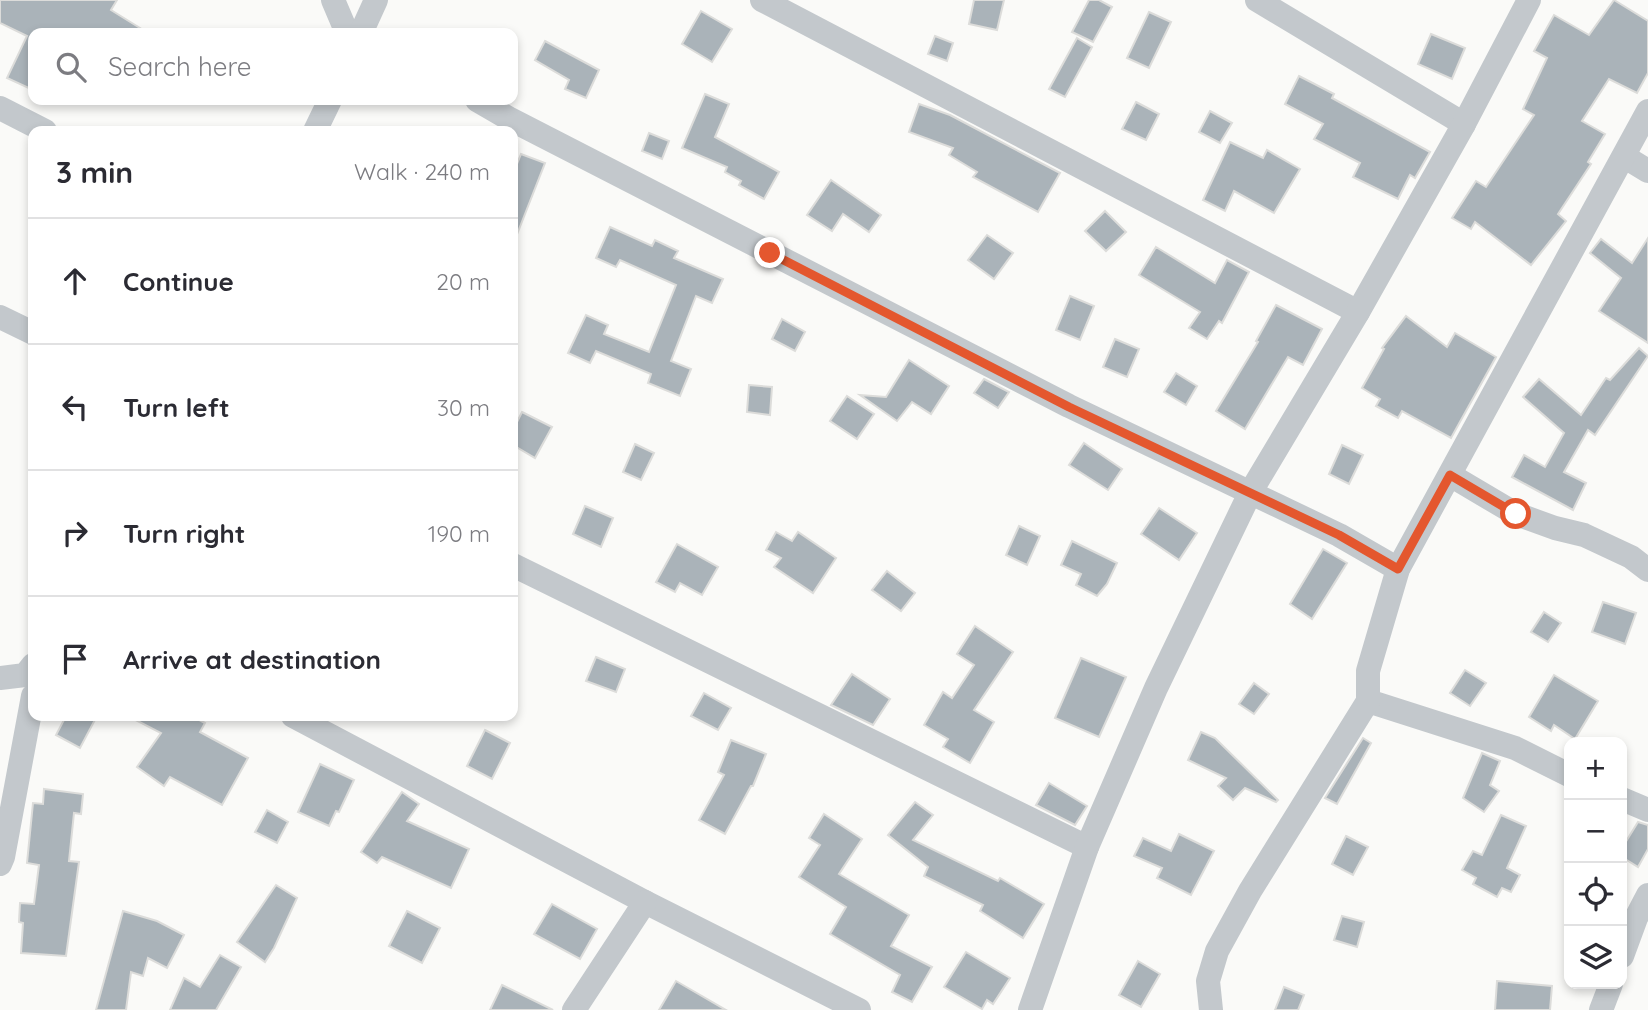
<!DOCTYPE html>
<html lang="en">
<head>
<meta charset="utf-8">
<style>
	body { margin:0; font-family:Quicksand,sans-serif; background:#f2f2f3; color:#2b2b33 }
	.controls { position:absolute; right:21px; bottom:21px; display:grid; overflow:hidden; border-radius:14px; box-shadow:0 4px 10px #0003 }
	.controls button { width:63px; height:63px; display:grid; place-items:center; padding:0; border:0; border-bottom:2px solid #e1e1e2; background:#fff; color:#2b2b33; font:35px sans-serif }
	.stop { position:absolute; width:21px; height:21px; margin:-16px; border:5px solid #e4572e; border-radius:50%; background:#fff }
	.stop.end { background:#e4572e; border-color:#fff; box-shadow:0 2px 7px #0008 }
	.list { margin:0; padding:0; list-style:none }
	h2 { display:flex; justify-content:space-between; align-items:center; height:91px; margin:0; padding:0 28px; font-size:30px }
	h2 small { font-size:23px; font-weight:400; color:#7c7c81 }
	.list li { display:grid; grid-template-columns:46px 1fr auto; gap:21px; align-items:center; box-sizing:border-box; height:126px; padding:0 28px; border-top:2px solid #e1e1e2 }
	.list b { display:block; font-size:26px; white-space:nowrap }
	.list em { font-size:23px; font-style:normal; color:#7c7c81 }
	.icon { flex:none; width:38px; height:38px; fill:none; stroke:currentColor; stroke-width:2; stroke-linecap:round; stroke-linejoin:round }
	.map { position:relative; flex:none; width:1648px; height:1010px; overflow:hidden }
	.search { position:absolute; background:#fff; box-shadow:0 4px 10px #0003; left:28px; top:28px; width:490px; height:77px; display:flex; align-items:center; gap:18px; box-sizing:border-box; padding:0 24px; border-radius:14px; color:#7c7c81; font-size:26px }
	.panel { position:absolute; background:#fff; box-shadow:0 4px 10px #0003; left:28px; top:126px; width:490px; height:595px; border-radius:14px }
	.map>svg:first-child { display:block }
	.building { fill:#aab3b9; stroke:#dcdcda; stroke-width:2 }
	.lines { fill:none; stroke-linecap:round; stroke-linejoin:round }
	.street { stroke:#c3c8cc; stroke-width:24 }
	.route { stroke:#e4572e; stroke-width:9 }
</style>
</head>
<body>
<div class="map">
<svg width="1648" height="1010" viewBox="0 0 1648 1010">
	<rect width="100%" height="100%" fill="#fafaf8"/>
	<g class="building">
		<polygon points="0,0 117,0 111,10 148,33 33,33 33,90 7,78 27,36 0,23"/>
		<polygon points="974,0 1004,0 997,30 969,24"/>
		<polygon points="1089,0 1099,0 1112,7 1093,42 1072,32"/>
		<polygon points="1614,0 1648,21 1648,73 1637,93 1609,79 1582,121 1605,134 1588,162 1591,164 1558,214 1566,221 1531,265 1475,222 1471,229 1452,218 1476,181 1486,187 1534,115 1523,109 1547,58 1534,51 1554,15 1589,35"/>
		<polygon points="701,11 732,29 712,62 682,44"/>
		<polygon points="1149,12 1171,22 1149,68 1127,58"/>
		<polygon points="1431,34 1465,48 1452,79 1418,64"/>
		<polygon points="935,36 953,43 947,61 928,54"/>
		<polygon points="1077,38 1092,47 1065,97 1049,89"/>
		<polygon points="545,41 599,70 586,98 565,89 569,80 535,60"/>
		<polygon points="1299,76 1334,94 1332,98 1430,152 1415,178 1410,175 1398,199 1353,177 1360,163 1314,139 1323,124 1285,104"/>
		<polygon points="705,94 729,104 715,137 779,172 764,199 739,185 741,181 725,172 727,167 682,148"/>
		<polygon points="1136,102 1159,114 1146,140 1122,129"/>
		<polygon points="919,104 950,115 1060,173 1038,212 973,177 977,172 949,155 953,148 909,132"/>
		<polygon points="1210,111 1232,123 1220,143 1199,132"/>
		<polygon points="649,133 669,141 662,159 642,151"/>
		<polygon points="1230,142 1263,158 1267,150 1300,169 1274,213 1234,191 1225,211 1203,200"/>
		<polygon points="521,154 545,163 514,242 513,174"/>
		<polygon points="831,180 881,215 869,232 843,214 832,231 807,215"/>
		<polygon points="1105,211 1126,232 1106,251 1085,231"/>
		<polygon points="610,227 652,246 655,240 678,251 674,258 723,279 712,303 696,296 671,361 691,369 680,396 648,383 651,374 596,351 590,363 568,353 586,315 608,325 604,334 649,352 676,285 620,260 616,267 596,258"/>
		<polygon points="987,235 1013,253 994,279 968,260"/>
		<polygon points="1648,238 1648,343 1599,311 1621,278 1590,253 1601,239 1632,263"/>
		<polygon points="1156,247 1215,283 1227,260 1249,272 1222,323 1219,321 1207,339 1189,328 1200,312 1139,275"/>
		<polygon points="1070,296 1094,306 1080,340 1056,330"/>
		<polygon points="1276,305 1322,329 1303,365 1288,357 1245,429 1216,411 1258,342 1256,341"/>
		<polygon points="1406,316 1447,347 1455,333 1496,357 1451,438 1402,411 1398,418 1376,406 1380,399 1362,388 1384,349 1382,348"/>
		<polygon points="782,319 805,332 795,351 772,339"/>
		<polygon points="1115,339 1139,349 1127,377 1103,367"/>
		<polygon points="1639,348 1648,356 1595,435 1588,430 1564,472 1586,483 1573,510 1512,477 1524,455 1545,467 1564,433 1523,397 1539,379 1581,415 1606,378 1610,380"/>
		<polygon points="909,360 949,386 931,414 912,402 897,421 860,395 886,397"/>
		<polygon points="1176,373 1197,386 1186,405 1164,392"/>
		<polygon points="984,379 1009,392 998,408 974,393"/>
		<polygon points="749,385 772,387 770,415 747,412"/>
		<polygon points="847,396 874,414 857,439 830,421"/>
		<polygon points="522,412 552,427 535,458 513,445 513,430"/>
		<polygon points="1084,443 1122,469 1108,490 1069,465"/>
		<polygon points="635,444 654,453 641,480 623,472"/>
		<polygon points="1342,445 1363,455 1349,484 1329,474"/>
		<polygon points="585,506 613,518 601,547 573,534"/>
		<polygon points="1159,508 1197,533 1179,560 1141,534"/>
		<polygon points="1019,526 1040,536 1027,565 1006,555"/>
		<polygon points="776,532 792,541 798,532 836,558 813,593 774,567 781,558 766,550"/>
		<polygon points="1072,541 1117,563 1107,584 1097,596 1076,585 1081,574 1061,565"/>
		<polygon points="677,544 718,567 702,595 680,583 675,592 656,582"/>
		<polygon points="1323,549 1347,563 1312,619 1290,604"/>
		<polygon points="887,571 915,593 901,611 872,590"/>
		<polygon points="1603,602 1636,613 1625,644 1592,632"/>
		<polygon points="1544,612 1561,623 1548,642 1531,632"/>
		<polygon points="975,626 1013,652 974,710 994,722 970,763 943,747 948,739 924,725 943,692 952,698 974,665 957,654"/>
		<polygon points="596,657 625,669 616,692 586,681"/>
		<polygon points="1081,658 1126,677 1099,737 1055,718"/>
		<polygon points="1465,670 1486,683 1470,706 1450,693"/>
		<polygon points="852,674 890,699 873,725 831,705"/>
		<polygon points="1554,675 1598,701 1575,739 1554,725 1551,731 1529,717"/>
		<polygon points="1254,683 1269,694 1254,714 1239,704"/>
		<polygon points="704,693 731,708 718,730 691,716"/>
		<polygon points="66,716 97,716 80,748 56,735"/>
		<polygon points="128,716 192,716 205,723 200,732 248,758 222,805 170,777 164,786 137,767 161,733"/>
		<polygon points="485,730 510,743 492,779 467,766"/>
		<polygon points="1201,732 1215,738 1278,800 1276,802 1245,788 1233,800 1218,786 1226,778 1188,760"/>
		<polygon points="1363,738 1371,743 1337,804 1325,798"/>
		<polygon points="731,740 766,754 753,786 751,786 725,834 699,820 724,775 718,772"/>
		<polygon points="1482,753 1500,761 1490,785 1499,791 1484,812 1463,798"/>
		<polygon points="320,764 354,780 339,812 336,811 329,826 298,812"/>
		<polygon points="1049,783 1087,806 1075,825 1036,805"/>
		<polygon points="44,789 83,794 81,814 74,813 69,861 79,862 66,956 21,953 23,923 19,922 20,903 34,904 39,865 27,863 33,803 43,804"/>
		<polygon points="402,792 419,804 407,821 469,849 451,888 382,857 377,863 361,852"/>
		<polygon points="915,802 933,815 913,840 998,881 1000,878 1044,904 1023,938 980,911 983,905 924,876 928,867 888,835"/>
		<polygon points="267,810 288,822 277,843 255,832"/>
		<polygon points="824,814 862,839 839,874 909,915 891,946 932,967 912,1002 892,992 900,975 830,934 846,907 799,877 820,845 809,838"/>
		<polygon points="1501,815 1526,826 1507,868 1520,875 1511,892 1502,888 1497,897 1473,884 1476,878 1462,870 1473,851 1482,855"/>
		<polygon points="1638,822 1648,825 1648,849 1638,867 1622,857 1622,848"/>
		<polygon points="1179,834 1214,851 1191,895 1157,878 1162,868 1134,856 1143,838 1171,851"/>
		<polygon points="1346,836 1368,847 1353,875 1332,864"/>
		<polygon points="276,885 297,898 274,948 265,962 237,942"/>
		<polygon points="552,904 597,929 580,959 534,934"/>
		<polygon points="123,911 157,921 184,935 167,968 148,958 143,976 131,972 126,1010 96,1010"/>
		<polygon points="407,911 440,928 422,963 389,946"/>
		<polygon points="1342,916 1364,922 1357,947 1334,940"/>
		<polygon points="966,952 1010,978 993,1004 987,1000 982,1009 944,987"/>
		<polygon points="220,955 241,967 216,1010 170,1010 184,978 200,987"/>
		<polygon points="1138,961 1160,974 1141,1007 1119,995"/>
		<polygon points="676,981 726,1010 659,1010"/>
		<polygon points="1497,981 1552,986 1550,1010 1495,1010"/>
		<polygon points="502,985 553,1010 490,1010"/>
		<polygon points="1284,987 1304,995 1298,1010 1275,1010"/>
	</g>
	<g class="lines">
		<g class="street">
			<polyline points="333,0 347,33"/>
			<polyline points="762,0 1358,312"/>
			<polyline points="1257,0 1464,124"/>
			<polyline points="361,33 376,0"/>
			<polyline points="477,100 508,118 1069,406 1339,535 1398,569"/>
			<polyline points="0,108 45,131"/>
			<polyline points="315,131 330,100"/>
			<polyline points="1625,157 1648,171"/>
			<polyline points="0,317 33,333"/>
			<polyline points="1450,475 1516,514 1555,528 1584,535 1631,557 1648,570"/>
			<polyline points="513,565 1087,847"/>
			<polyline points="0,678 25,675 33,665"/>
			<polyline points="1368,701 1515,748 1569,775"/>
			<polyline points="293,716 645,902 859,1010"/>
			<polyline points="1622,799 1648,810"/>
			<polyline points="0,864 3,857 33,696"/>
			<polyline points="1622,956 1636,918 1648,895"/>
			<polyline points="574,1010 645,902"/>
			<polyline points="1030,1010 1087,847 1156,688 1250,493 1358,312 1464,124 1529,0"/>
			<polyline points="1211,1010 1208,981 1217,951 1250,891 1368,701 1368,671 1398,569 1648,111"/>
			<polyline points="1601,1010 1611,984"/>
		</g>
	</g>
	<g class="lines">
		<polyline class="route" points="770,253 1069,407 1339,535 1398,569 1450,475 1516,514"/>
	</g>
</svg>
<div class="controls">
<button>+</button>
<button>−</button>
<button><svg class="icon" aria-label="locate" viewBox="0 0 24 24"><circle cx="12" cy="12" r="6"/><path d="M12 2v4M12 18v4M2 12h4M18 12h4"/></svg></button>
<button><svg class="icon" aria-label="layers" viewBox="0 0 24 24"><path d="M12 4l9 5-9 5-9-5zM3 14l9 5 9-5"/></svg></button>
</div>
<div class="stop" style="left:1516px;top:514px"></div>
<div class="stop end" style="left:770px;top:253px"></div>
<div class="search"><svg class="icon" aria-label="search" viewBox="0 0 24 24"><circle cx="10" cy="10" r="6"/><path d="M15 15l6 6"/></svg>Search here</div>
<section class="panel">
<h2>3 min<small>Walk · 240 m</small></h2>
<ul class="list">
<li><svg class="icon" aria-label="ahead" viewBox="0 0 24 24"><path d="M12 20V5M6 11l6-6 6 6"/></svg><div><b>Continue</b></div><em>20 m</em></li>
<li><svg class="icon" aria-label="left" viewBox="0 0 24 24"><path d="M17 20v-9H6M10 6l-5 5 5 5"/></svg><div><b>Turn left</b></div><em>30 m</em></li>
<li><svg class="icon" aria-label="right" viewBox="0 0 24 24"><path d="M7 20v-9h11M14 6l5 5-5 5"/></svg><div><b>Turn right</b></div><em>190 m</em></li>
<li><svg class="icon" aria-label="arrive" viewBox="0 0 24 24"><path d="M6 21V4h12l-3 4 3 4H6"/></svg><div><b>Arrive at destination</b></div></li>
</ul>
</section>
</div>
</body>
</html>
